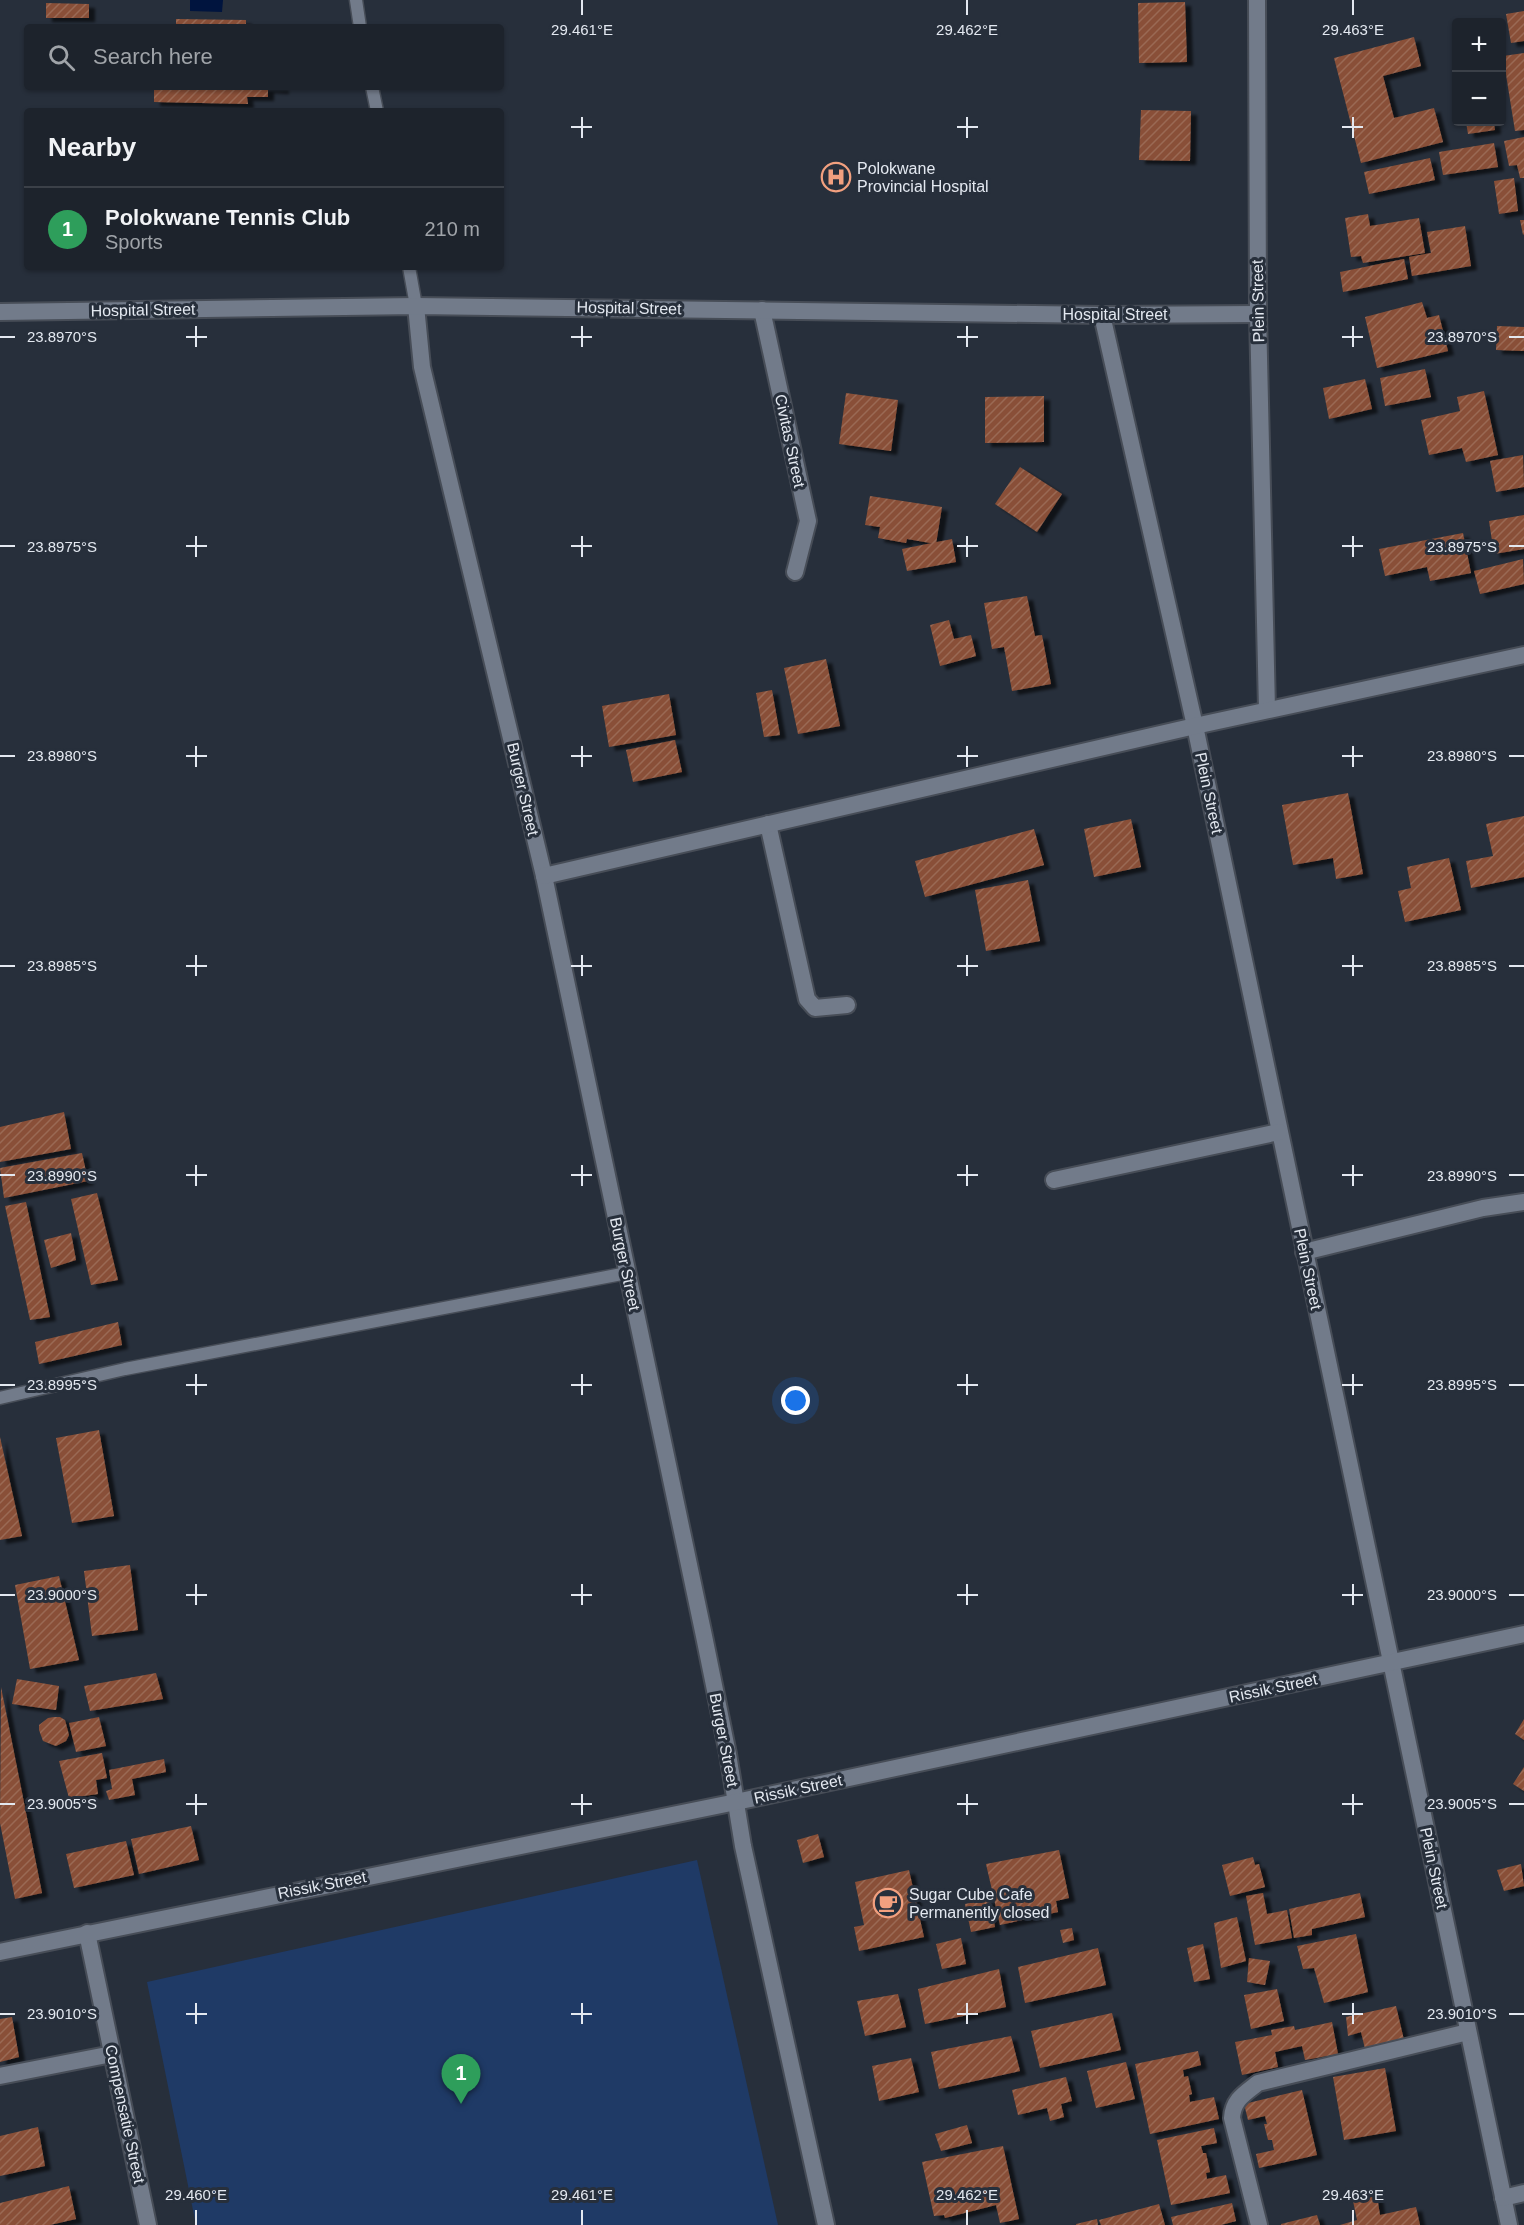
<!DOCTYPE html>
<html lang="en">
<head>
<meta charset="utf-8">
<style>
	body { margin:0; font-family:Arial,sans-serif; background:#2a2f38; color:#f1f3f6 }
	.controls { position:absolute; right:18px; top:18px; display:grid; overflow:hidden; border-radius:6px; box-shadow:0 2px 4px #0004 }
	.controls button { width:54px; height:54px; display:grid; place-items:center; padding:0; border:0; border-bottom:2px solid #3b4048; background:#1d232c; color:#f1f3f6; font:30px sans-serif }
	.you { position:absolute; left:796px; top:1401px; width:21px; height:21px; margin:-15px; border:4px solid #fff; border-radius:50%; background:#1a73e8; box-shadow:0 0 0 9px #1a73e833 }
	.badge { display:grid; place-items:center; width:39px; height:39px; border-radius:50%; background:#d93025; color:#fff; font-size:20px; font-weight:700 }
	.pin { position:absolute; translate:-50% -50px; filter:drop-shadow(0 2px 3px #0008) }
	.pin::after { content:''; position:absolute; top:32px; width:21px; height:18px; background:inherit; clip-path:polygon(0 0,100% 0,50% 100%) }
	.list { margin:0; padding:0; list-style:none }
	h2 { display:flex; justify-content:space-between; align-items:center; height:78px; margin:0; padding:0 24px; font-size:26px }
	h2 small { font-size:20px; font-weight:400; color:#a0a4a9 }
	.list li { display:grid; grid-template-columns:39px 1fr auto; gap:18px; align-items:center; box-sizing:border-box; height:84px; padding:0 24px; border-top:2px solid #3b4048 }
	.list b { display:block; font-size:22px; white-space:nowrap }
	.list p { margin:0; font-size:20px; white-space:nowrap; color:#a0a4a9 }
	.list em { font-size:20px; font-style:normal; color:#a0a4a9 }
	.icon { flex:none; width:33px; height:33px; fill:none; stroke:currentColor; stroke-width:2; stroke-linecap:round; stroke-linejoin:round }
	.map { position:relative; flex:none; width:1524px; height:2225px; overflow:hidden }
	.search { position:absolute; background:#1d232c; box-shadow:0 2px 4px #0004; left:24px; top:24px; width:480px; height:66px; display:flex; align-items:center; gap:15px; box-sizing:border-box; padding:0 21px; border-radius:6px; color:#a0a4a9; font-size:22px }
	.panel { position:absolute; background:#1d232c; box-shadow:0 2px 4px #0004; left:24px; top:108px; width:480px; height:162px; border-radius:6px }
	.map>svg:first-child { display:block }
	.pitch { fill:#1f3a66 }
	.water { fill:#00143e }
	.building { fill:url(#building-hatch); filter:url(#shadow) }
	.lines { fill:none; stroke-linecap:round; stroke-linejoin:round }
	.service-casing { stroke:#474d57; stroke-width:15 }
	.minor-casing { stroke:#474d57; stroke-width:20 }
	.service { stroke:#727b8a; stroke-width:12 }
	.minor { stroke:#727b8a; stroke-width:16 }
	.ticks { fill:none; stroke:#e3e8f0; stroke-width:2 }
	.labels { text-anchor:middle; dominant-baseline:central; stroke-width:6; stroke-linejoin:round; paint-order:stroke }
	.poi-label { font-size:16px; fill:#e3e8f0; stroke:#272f3b; text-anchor:start }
	.street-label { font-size:16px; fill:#e3e8f0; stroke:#272f3b }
	.ticks-label { font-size:15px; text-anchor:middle; fill:#e3e8f0; stroke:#272f3b; stroke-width:6; stroke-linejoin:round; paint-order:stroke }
</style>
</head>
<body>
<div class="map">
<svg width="1524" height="2225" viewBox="0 0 1524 2225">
	<defs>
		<pattern id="building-hatch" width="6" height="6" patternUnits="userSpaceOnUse" patternTransform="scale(1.5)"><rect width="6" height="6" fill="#895037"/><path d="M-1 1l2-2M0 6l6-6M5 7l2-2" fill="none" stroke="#9a6954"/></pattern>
		<filter id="shadow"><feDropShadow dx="6" dy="4" stdDeviation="1.5" flood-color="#0009"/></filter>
	</defs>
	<rect width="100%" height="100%" fill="#272f3b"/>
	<polygon class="pitch" points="697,1860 778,2225 196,2225 147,1982"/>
	<polygon class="water" points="190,0 223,0 222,12 190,11"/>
	<g class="building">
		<polygon points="1185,2 1187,62 1139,63 1138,3"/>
		<polygon points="46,3 89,4 89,18 46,18"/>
		<polygon points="1524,11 1524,41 1511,43 1506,14"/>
		<polygon points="176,19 246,20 246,27 176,27"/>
		<polygon points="1456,34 1456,53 1455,53 1452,35"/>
		<polygon points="1414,37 1421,66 1383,76 1394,118 1434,108 1443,142 1361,163 1334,58"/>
		<polygon points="1524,53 1524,130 1515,131 1503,56"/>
		<polygon points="154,87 283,87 283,90 268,89 268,97 247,97 248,104 154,102"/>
		<polygon points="1141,110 1191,111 1190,161 1139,160"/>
		<polygon points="1466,122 1494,122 1495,130 1468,134"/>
		<polygon points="1524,137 1524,178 1520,178 1517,165 1509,166 1504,141"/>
		<polygon points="1494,143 1498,167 1443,175 1439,152"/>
		<polygon points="1430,158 1435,180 1369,194 1364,172"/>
		<polygon points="1514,178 1518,211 1499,214 1494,181"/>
		<polygon points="1368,214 1370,226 1419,218 1425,253 1363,263 1361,256 1351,257 1345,218"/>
		<polygon points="1520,220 1524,220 1524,234 1523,235"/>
		<polygon points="1465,226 1471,266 1412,276 1409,257 1431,253 1427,232"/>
		<polygon points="1404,259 1408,279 1343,292 1340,272"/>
		<polygon points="1422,302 1427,318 1439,315 1448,351 1377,368 1365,317"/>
		<polygon points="1497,326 1524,327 1524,351 1496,350"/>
		<polygon points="1425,369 1431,397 1385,406 1380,378"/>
		<polygon points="1365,379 1372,409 1329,419 1323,388"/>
		<polygon points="1484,391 1498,455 1466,462 1462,448 1429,455 1421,420 1460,411 1457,397"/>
		<polygon points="846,393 898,400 891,451 839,444"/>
		<polygon points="1044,396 1044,442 985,443 985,397"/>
		<polygon points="1523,455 1524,487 1496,492 1490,461"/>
		<polygon points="1020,467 1062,494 1037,532 995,504"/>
		<polygon points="870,496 942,507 936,544 907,539 906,543 878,538 880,527 865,525"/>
		<polygon points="1524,515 1524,549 1494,554 1489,521"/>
		<polygon points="1463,533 1471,573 1430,581 1427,567 1385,576 1379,549"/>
		<polygon points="952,539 956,562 907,571 902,549"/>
		<polygon points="1523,559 1524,584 1480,594 1474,571"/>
		<polygon points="1027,596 1035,636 1042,635 1051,684 1012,691 1004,647 992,649 984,603"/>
		<polygon points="949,620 954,639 971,635 976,656 940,666 930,625"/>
		<polygon points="826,659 840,726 798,734 784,668"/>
		<polygon points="772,690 780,735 764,737 756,693"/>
		<polygon points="669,694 676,735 609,747 602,706"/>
		<polygon points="675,740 682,772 633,782 626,750"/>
		<polygon points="1348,793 1363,874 1336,879 1333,858 1293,865 1282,805"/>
		<polygon points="1524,816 1524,877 1471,888 1466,861 1493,856 1486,824"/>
		<polygon points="1131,819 1141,867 1094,877 1084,829"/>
		<polygon points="1034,829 1044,865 925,897 915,861"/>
		<polygon points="1449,858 1461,910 1405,922 1398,891 1411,888 1407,867"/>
		<polygon points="1028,880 1040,941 986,951 975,890"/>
		<polygon points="64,1112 71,1149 0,1162 0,1127"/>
		<polygon points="82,1153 88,1181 4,1198 0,1168"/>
		<polygon points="97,1193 118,1280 91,1285 71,1199"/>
		<polygon points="26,1202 50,1317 30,1320 5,1206"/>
		<polygon points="71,1233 76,1260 51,1268 44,1240"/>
		<polygon points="118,1322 122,1345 39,1364 35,1342"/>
		<polygon points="99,1430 114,1516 72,1523 56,1438"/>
		<polygon points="0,1437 22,1536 0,1540"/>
		<polygon points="130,1565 138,1630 92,1636 84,1571"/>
		<polygon points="59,1576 79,1660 30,1669 15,1585"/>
		<polygon points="156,1673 163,1699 90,1711 84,1686"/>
		<polygon points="17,1679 59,1686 56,1710 12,1704"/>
		<polygon points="1,1687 42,1893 15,1899 0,1823"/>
		<polygon points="54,1717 60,1717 65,1720 69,1735 66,1741 56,1746 43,1741 39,1730 39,1725 48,1718"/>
		<polygon points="99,1717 106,1746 76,1752 69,1723"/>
		<polygon points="1524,1719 1524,1740 1515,1734"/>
		<polygon points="102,1753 107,1778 96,1780 98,1794 69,1798 59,1761"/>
		<polygon points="164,1759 166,1772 132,1779 135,1795 109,1800 106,1791 112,1789 109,1770"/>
		<polygon points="1524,1767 1524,1791 1513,1784"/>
		<polygon points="191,1826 199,1860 139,1874 131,1839"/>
		<polygon points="818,1834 824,1857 803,1863 797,1840"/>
		<polygon points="126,1841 134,1875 74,1888 66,1854"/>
		<polygon points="1059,1850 1069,1898 1056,1901 1058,1912 1000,1925 986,1864"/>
		<polygon points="1253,1857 1255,1865 1259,1864 1265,1887 1230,1896 1222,1865"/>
		<polygon points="1521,1864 1524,1886 1504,1891 1497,1870"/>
		<polygon points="909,1870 924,1937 859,1951 854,1927 864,1925 855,1882"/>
		<polygon points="1263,1893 1267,1914 1287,1910 1292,1938 1255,1945 1246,1896"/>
		<polygon points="1360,1893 1365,1917 1312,1929 1312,1935 1294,1938 1289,1909"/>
		<polygon points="990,1899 995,1927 971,1932 965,1904"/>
		<polygon points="1237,1917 1246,1961 1221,1968 1214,1923"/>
		<polygon points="1072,1928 1074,1940 1063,1943 1060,1930"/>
		<polygon points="1356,1934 1368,1992 1324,2003 1314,1968 1303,1969 1297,1946"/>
		<polygon points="961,1938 966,1964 942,1969 936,1944"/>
		<polygon points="1203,1944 1210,1979 1194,1982 1187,1948"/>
		<polygon points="1098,1948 1106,1985 1025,2003 1018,1967"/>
		<polygon points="1249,1958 1270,1961 1265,1985 1247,1982"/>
		<polygon points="999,1969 1006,2007 925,2024 918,1989"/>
		<polygon points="1277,1989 1284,2021 1251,2029 1244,1995"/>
		<polygon points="898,1994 906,2027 865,2036 857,2001"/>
		<polygon points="1396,2006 1404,2040 1365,2049 1361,2032 1348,2036 1346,2017"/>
		<polygon points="1112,2013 1121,2050 1040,2068 1031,2031"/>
		<polygon points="12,2017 19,2057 0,2062 0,2019"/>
		<polygon points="1332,2022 1338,2054 1305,2060 1302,2046 1275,2052 1278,2067 1242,2075 1235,2042 1272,2035 1271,2030 1294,2026 1295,2030"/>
		<polygon points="1011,2036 1020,2071 939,2089 931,2052"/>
		<polygon points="1198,2051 1201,2065 1183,2070 1184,2077 1188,2076 1192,2094 1189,2095 1190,2102 1214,2097 1219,2119 1150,2134 1135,2064"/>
		<polygon points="911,2058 919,2092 879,2101 872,2066"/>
		<polygon points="1126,2062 1135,2099 1096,2108 1087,2071"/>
		<polygon points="1385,2068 1396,2131 1344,2140 1333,2077"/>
		<polygon points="1066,2077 1072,2101 1061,2104 1064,2117 1050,2121 1047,2108 1018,2115 1012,2090"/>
		<polygon points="1302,2090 1317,2155 1259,2168 1256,2154 1274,2150 1272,2140 1268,2140 1264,2124 1267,2124 1265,2116 1248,2120 1244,2104"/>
		<polygon points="967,2125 972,2143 941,2151 935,2134"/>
		<polygon points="38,2127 45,2166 0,2176 0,2136"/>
		<polygon points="1214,2128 1217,2143 1201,2146 1203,2153 1206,2153 1210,2172 1206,2173 1207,2179 1226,2175 1230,2193 1171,2205 1157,2140"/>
		<polygon points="1003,2146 1019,2219 1000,2223 996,2205 945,2218 944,2215 934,2216 922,2162"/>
		<polygon points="69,2186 76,2219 50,2225 0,2225 0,2203"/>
		<polygon points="1377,2196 1380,2215 1416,2207 1420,2225 1340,2225 1357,2220 1353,2201"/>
		<polygon points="1232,2203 1236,2221 1221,2225 1173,2225 1171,2217"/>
		<polygon points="1159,2204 1165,2225 1101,2225 1099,2220"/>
		<polygon points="1317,2215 1320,2225 1281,2225 1281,2224"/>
		<polygon points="1097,2219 1098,2225 1076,2225 1076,2224"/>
	</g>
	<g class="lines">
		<g class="service-casing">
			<g id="service">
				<polyline points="356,0 360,27"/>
				<polyline points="372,87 377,111"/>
				<polyline points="409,267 416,306"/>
				<polyline points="0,1398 125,1369 627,1273"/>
			</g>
		</g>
		<g class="minor-casing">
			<g id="minor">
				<polyline points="1257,0 1258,314 1267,710"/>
				<polyline points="416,306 422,367 544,876 704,1636 728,1754 743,1846 826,2225"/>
				<polyline points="762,310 808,521 795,572"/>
				<polyline points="0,312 416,306 1102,315 1258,314"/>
				<polyline points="1102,315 1195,726 1509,2225"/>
				<polyline points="768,824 807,999 815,1008 847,1005"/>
				<polyline points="544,876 1195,726 1524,655"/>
				<polyline points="1054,1180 1279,1132"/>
				<polyline points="1304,1252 1483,1208 1524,1202"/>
				<polyline points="87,1933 148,2225"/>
				<polyline points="0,1952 736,1802 1524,1634"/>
				<polyline points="0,2076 112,2054"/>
				<polyline points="1503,2198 1524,2193"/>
				<path d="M 1259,2225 L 1232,2118 C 1233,2100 1244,2094 1258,2083 L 1468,2032"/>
			</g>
		</g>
		<use href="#service" class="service"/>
		<use href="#minor" class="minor"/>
	</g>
	<path class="ticks" d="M 582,0 L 582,15M 967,0 L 967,15M 1353,0 L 1353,15M 582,117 L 582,138M 967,117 L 967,138M 1353,117 L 1353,138M 571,127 L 592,127M 957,127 L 978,127M 1342,127 L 1363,127M 196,326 L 196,347M 582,326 L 582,347M 967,326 L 967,347M 1353,326 L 1353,347M 0,337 L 15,337M 186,337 L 207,337M 571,337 L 592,337M 957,337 L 978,337M 1342,337 L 1363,337M 1509,337 L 1524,337M 196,536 L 196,557M 582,536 L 582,557M 967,536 L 967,557M 1353,536 L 1353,557M 0,546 L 15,546M 186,546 L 207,546M 571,546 L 592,546M 957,546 L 978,546M 1342,546 L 1363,546M 1509,546 L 1524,546M 196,746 L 196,767M 582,746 L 582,767M 967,746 L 967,767M 1353,746 L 1353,767M 0,756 L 15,756M 186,756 L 207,756M 571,756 L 592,756M 957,756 L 978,756M 1342,756 L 1363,756M 1509,756 L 1524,756M 196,955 L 196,976M 582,955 L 582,976M 967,955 L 967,976M 1353,955 L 1353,976M 0,966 L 15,966M 186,966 L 207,966M 571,966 L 592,966M 957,966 L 978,966M 1342,966 L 1363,966M 1509,966 L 1524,966M 196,1165 L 196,1186M 582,1165 L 582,1186M 967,1165 L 967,1186M 1353,1165 L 1353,1186M 0,1175 L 15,1175M 186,1175 L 207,1175M 571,1175 L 592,1175M 957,1175 L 978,1175M 1342,1175 L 1363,1175M 1509,1175 L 1524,1175M 196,1374 L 196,1395M 582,1374 L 582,1395M 967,1374 L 967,1395M 1353,1374 L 1353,1395M 0,1385 L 15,1385M 186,1385 L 207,1385M 571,1385 L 592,1385M 957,1385 L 978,1385M 1342,1385 L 1363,1385M 1509,1385 L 1524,1385M 196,1584 L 196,1605M 582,1584 L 582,1605M 967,1584 L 967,1605M 1353,1584 L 1353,1605M 0,1595 L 15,1595M 186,1595 L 207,1595M 571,1595 L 592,1595M 957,1595 L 978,1595M 1342,1595 L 1363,1595M 1509,1595 L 1524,1595M 196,1794 L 196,1815M 582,1794 L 582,1815M 967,1794 L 967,1815M 1353,1794 L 1353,1815M 0,1804 L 15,1804M 186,1804 L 207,1804M 571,1804 L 592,1804M 957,1804 L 978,1804M 1342,1804 L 1363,1804M 1509,1804 L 1524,1804M 196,2003 L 196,2024M 582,2003 L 582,2024M 967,2003 L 967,2024M 1353,2003 L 1353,2024M 0,2014 L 15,2014M 186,2014 L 207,2014M 571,2014 L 592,2014M 957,2014 L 978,2014M 1342,2014 L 1363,2014M 1509,2014 L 1524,2014M 196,2210 L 196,2225M 582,2210 L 582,2225M 967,2210 L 967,2225M 1353,2210 L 1353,2225"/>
	<defs>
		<g id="hospital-ring" transform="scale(1.5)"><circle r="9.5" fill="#272f3b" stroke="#f2a07f" stroke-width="1.5"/><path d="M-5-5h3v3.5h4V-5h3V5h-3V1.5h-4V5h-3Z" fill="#f2a07f"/></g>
		<g id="cafe-ring" transform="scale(1.5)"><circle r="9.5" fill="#272f3b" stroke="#f2a07f" stroke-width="1.5"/><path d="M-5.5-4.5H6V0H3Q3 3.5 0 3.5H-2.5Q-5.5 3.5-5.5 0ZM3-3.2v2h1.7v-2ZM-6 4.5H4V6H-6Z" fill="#f2a07f"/></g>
	</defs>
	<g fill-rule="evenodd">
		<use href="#hospital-ring" x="836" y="177"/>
		<use href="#cafe-ring" x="888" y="1903"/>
	</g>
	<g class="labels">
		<g class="poi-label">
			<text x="857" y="168">Polokwane<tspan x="857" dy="18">Provincial Hospital</tspan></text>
			<text x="909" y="1894">Sugar Cube Cafe<tspan x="909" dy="18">Permanently closed</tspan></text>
		</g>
		<g class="street-label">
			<text transform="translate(1258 301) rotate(-91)">Plein Street</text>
			<text transform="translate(629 308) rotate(1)">Hospital Street</text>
			<text transform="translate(143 310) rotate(-1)">Hospital Street</text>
			<text x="1115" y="314">Hospital Street</text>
			<text transform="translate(790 441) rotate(78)">Civitas Street</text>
			<text transform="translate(523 789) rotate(77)">Burger Street</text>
			<text transform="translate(1209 793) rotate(78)">Plein Street</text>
			<text transform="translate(625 1264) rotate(78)">Burger Street</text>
			<text transform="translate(1308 1269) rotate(78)">Plein Street</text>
			<text transform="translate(1273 1688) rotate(-12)">Rissik Street</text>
			<text transform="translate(724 1740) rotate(79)">Burger Street</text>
			<text transform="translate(798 1789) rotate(-12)">Rissik Street</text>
			<text transform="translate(1434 1868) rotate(78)">Plein Street</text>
			<text transform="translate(322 1885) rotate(-11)">Rissik Street</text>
			<text transform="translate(125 2114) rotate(78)">Compensatie Street</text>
		</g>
	</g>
	<g class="ticks-label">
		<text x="582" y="35">29.461°E</text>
		<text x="967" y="35">29.462°E</text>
		<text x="1353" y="35">29.463°E</text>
		<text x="62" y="342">23.8970°S</text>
		<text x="1462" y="342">23.8970°S</text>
		<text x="62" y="552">23.8975°S</text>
		<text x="1462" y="552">23.8975°S</text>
		<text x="62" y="761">23.8980°S</text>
		<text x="1462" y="761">23.8980°S</text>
		<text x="62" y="971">23.8985°S</text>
		<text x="1462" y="971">23.8985°S</text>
		<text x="62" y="1181">23.8990°S</text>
		<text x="1462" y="1181">23.8990°S</text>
		<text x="62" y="1390">23.8995°S</text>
		<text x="1462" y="1390">23.8995°S</text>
		<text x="62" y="1600">23.9000°S</text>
		<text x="1462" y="1600">23.9000°S</text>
		<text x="62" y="1809">23.9005°S</text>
		<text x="1462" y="1809">23.9005°S</text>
		<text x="62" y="2019">23.9010°S</text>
		<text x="1462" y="2019">23.9010°S</text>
		<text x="196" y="2200">29.460°E</text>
		<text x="582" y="2200">29.461°E</text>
		<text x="967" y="2200">29.462°E</text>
		<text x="1353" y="2200">29.463°E</text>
	</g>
</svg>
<div class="controls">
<button>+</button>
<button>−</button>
</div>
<div class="you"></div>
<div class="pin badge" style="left:461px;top:2104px;background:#2e9e5b">1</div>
<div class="search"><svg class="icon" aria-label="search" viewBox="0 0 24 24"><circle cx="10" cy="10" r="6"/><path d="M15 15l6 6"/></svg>Search here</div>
<section class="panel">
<h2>Nearby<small></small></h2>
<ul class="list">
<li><span class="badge" style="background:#2e9e5b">1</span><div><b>Polokwane Tennis Club</b><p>Sports</p></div><em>210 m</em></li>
</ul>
</section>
</div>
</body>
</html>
